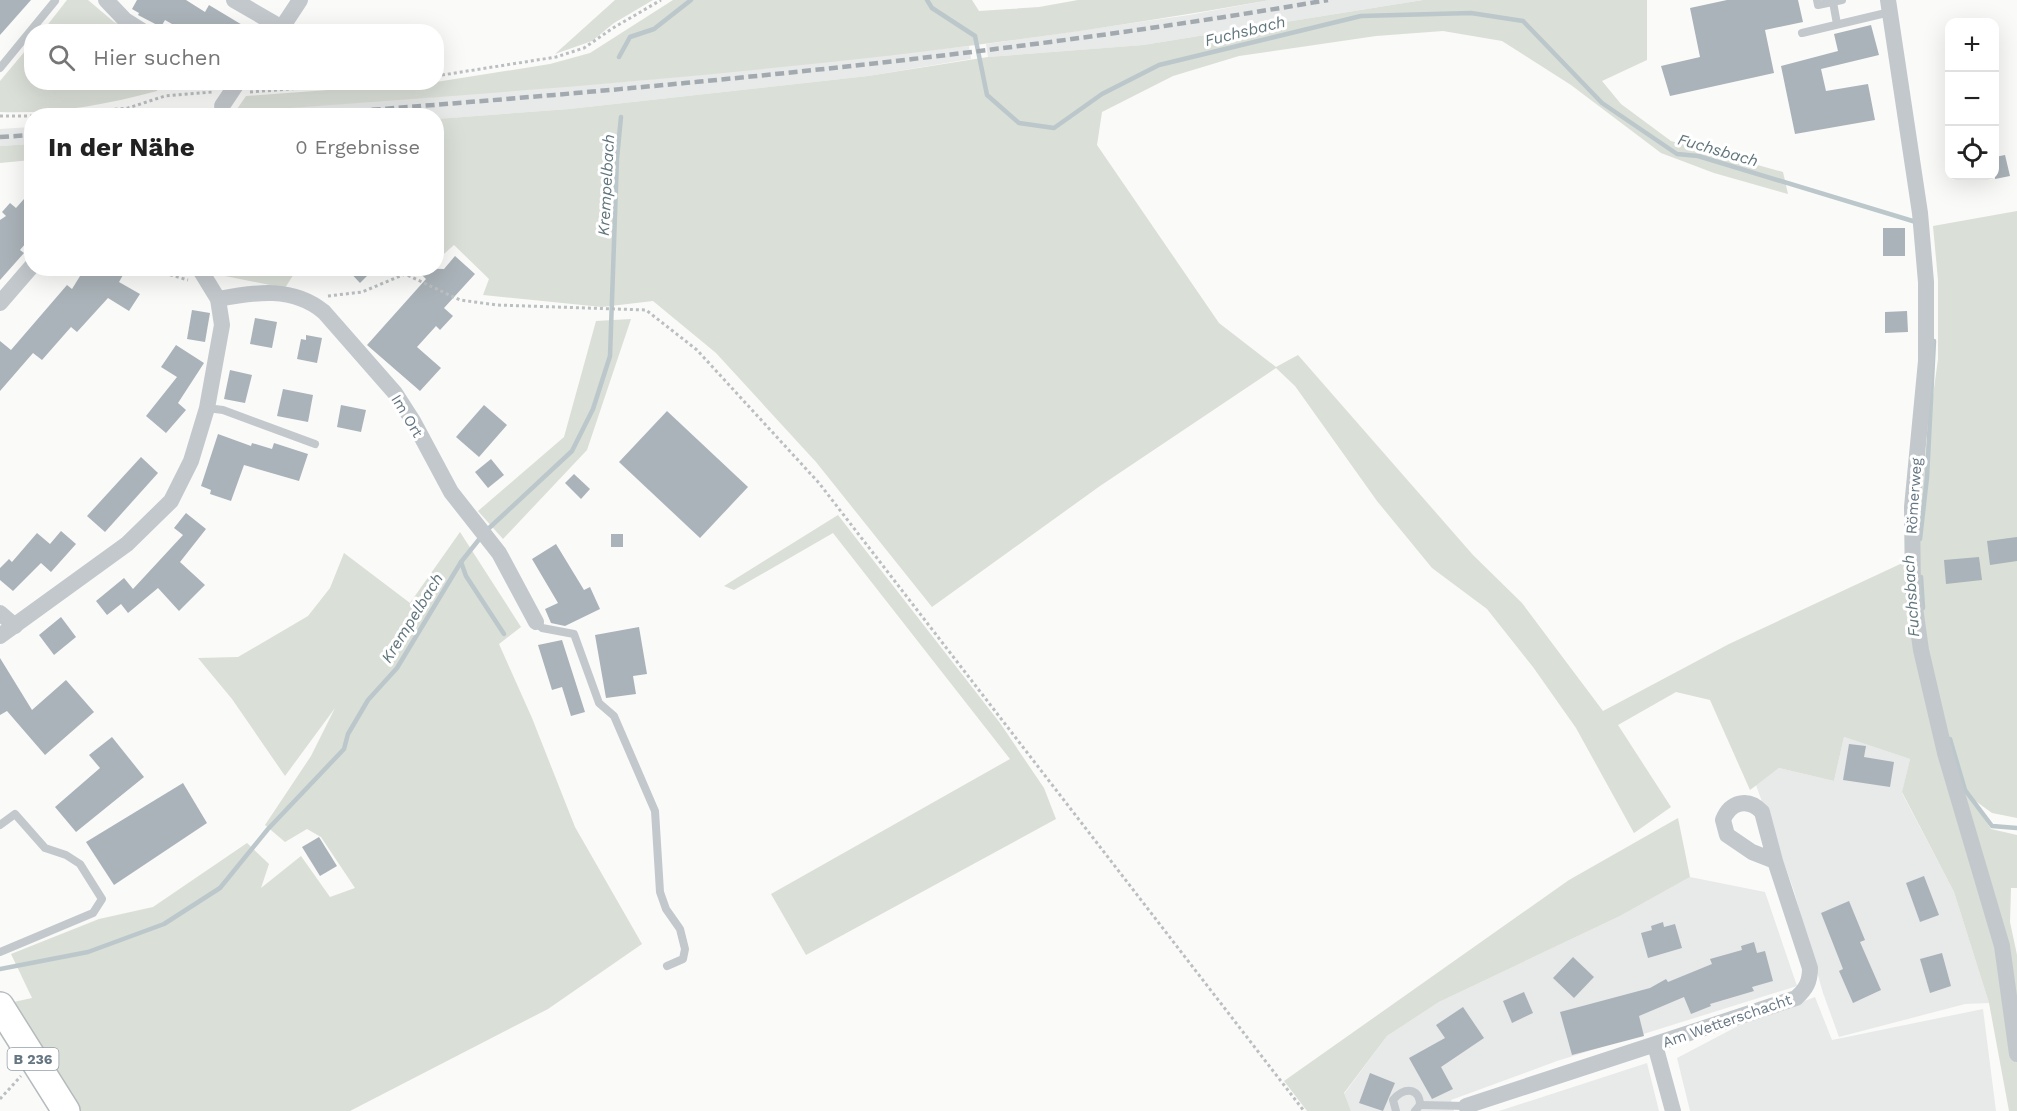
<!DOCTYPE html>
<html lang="de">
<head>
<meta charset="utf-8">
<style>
	body { margin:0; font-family:"Work Sans",sans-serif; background:#f6f6f6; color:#222 }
	.controls { position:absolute; right:18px; top:18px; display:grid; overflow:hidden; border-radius:12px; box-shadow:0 6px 24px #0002 }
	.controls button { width:54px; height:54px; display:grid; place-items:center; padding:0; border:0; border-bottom:2px solid #e0e0e0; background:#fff; color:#222; font:30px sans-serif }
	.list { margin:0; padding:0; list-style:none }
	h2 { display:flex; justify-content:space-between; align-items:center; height:78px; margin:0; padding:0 24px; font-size:26px }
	h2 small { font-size:20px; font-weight:400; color:#767676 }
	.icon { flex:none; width:33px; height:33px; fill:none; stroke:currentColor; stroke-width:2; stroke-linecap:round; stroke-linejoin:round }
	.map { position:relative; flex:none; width:2017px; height:1111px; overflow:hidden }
	.search { position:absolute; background:#fff; box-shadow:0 6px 24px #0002; left:24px; top:24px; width:420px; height:66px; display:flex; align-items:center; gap:15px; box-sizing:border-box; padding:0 21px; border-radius:24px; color:#767676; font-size:22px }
	.panel { position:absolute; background:#fff; box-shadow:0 6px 24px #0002; left:24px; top:108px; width:420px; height:168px; border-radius:24px }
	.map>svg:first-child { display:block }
	.built { fill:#e8e9e9 }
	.green { fill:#dadfd7 }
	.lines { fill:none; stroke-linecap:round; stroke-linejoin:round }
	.stream { stroke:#bbc7cb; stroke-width:4.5 }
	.building { fill:#aab3b9 }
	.primary-casing { stroke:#b5babe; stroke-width:30 }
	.path { stroke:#bbbfc2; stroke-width:3; stroke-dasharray:3 3; stroke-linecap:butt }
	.service { stroke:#c3c8cc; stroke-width:8 }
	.minor { stroke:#c3c8cc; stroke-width:16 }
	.primary { stroke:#fff; stroke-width:27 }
	.rail { stroke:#a2aab0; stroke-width:4.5; stroke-dasharray:9 4.5; stroke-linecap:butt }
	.labels { text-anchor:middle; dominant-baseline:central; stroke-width:6; stroke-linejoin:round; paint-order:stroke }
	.shield { fill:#fff; stroke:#939fa8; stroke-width:1.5 }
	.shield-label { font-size:14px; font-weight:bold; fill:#657683 }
	.street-label { font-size:15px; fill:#657683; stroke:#fff }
	.water-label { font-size:16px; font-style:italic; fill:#60757c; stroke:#fff }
</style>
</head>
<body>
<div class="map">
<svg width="2017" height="1111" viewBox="0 0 2017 1111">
	<rect width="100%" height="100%" fill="#fafaf8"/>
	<g class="built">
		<polygon points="1270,0 1423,0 1143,45 988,57 986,44 1189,15"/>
		<polygon points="969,46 971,59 868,76 569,109 437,119 436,116 233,116 235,112 634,81"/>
		<polygon points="31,127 31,144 0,146 0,129"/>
		<polygon points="1844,737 1910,759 1902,793 1954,892 1989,1003 1965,1004 1839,1037 1823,993 1794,891 1756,785 1779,768 1834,781"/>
		<polygon points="1690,877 1765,892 1797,986 1557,1061 1451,1100 1454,1111 1351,1111 1344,1094 1387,1036 1439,1002 1620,916"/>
		<polygon points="1815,997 1832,1040 1983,1009 1996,1111 1690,1111 1677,1058 1738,1026"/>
		<polygon points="1647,1063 1659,1111 1499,1111"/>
	</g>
	<g class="green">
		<polygon points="67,0 88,0 114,22 132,31 42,32"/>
		<polygon points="615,0 653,0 614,23 592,41 555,54"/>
		<path d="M 673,0 L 972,0 L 979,11 L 1039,7 L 1078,0 L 1270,0 C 929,62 581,87 235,112 L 246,96 L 436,82 L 550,64 L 590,53 Z"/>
		<polygon points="1423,0 1647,0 1647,60 1602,81 1621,104 1671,141 1783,172 1788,194 1714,173 1661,153 1571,85 1502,41 1443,31 1376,36 1239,56 1173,76 1102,112 1097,145 1219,323 1276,367 1298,355 1473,555 1522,603 1603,711 1729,644 1911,559 1938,359 1938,280 1933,226 2017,211 2017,818 1992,813 1970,797 1991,829 2017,835 2017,888 2011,888 2010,922 2017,955 2017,1111 2009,1111 1989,1003 1954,892 1902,792 1910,759 1844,737 1834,781 1779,768 1750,790 1710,700 1676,692 1618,725 1671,807 1634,833 1576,728 1533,667 1487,609 1432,568 1377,501 1295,386 1276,368 1100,486 932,607 816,462 716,353 653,301 602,307 483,295 489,279 454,245 436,261 436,119 569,109 868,76 988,57 1143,45"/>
		<path d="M 31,44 L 32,82 L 156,83 L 157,91 C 105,105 54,114 0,112 L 0,81 Z"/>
		<polygon points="31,144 31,160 0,163 0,146"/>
		<polygon points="209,269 297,269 285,288 210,273"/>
		<polygon points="631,319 587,450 503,539 478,511 564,437 596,321"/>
		<polygon points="838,515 1000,723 1044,788 1056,819 806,955 771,894 1010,759 833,533 734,590 724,586"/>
		<polygon points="460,532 521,627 499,644 532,718 575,827 642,944 548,1009 350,1111 66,1111 0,1005 32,998 11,954 99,919 153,907 247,843 269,864 261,888 301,856 330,897 355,888 321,837 307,829 285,842 265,825 311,756 335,708 285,776 232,699 198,658 238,657 308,616 330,588 344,553 410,603"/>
		<polygon points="1678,818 1690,877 1620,916 1439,1002 1387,1036 1344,1093 1351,1111 1307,1111 1284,1081 1569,880"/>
	</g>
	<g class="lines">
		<g class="stream">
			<polyline points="927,0 932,8 975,36 987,95 1019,123 1054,128 1102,94 1159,65 1361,16 1471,13 1523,21 1602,103 1677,154 1698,156 1916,222"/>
			<polyline points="619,57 630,37 654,29 691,0"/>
			<polyline points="487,530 572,451 593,409 610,356 617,158 621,117"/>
			<polyline points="1920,539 1927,477 1934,341"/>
			<polyline points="461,562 466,576 504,634"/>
			<polyline points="1921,577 1923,608"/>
			<polyline points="1950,739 1965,790 1992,826 2017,828"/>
			<polyline points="0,969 88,952 164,924 220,888 268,829 344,749 348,734 368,700 397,668 461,562 481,537"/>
		</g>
	</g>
	<g class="building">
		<polygon points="0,0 31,0 0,35"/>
		<polygon points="137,0 186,0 205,12 209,5 254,32 186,32 165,20 161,27 138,15 139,13 132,9"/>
		<polygon points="1727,0 1798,0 1803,22 1765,30 1774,73 1670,96 1661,66 1700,57 1690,8"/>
		<polygon points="1871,25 1879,55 1821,69 1826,91 1868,84 1875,120 1795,134 1781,66 1838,51 1834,34"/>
		<polygon points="2005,155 2010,176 1995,179 1995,157"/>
		<polygon points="32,190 32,236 20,250 24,253 0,280 0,220 6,216 2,212 10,203 16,208"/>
		<rect x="1883" y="228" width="22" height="28"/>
		<polygon points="455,256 475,274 444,308 453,316 440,330 436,326 417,347 441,368 420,391 367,345 426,279 415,268 444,269"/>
		<polygon points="85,268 127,268 119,282 140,294 129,311 108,298 77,332 71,327 42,360 33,353 0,391 0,341 11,350 67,285 72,289"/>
		<polygon points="346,268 375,268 360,283"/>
		<polygon points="192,310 210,313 205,342 187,339"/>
		<polygon points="1907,311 1908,332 1885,333 1885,312"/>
		<polygon points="255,318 277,322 272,348 250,344"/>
		<polygon points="306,335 322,338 317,363 297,359 301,339 306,340"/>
		<polygon points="176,345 204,363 178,403 186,410 166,433 146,416 177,377 161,367"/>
		<polygon points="230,370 252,375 245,403 224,399"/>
		<polygon points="283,389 313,395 308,422 277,416"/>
		<polygon points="341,405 366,410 361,432 337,427"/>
		<polygon points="484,405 507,425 479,457 456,437"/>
		<polygon points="667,411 748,487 700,538 619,462"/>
		<polygon points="218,434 251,446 252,443 272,449 274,443 308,454 299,481 244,465 231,501 210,494 211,490 201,486"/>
		<polygon points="141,457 158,473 105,532 87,516"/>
		<polygon points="491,459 504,475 488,488 475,472"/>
		<polygon points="574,474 590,489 581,499 565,483"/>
		<polygon points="186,513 206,529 180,562 205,585 179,611 158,588 128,613 121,604 107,615 96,601 124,578 133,589 183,535 174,528"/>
		<polygon points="61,531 76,544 51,572 41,563 13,591 0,580 0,568 9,559 12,562 37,533 50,544"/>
		<rect x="611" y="534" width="12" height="13"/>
		<polygon points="2017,537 2017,561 1990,565 1987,541"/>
		<polygon points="556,544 584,590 590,587 600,609 565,626 551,623 545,609 558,603 532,559"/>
		<polygon points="1979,557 1982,580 1946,584 1944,560"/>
		<polygon points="61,617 76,637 54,655 39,635"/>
		<polygon points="639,627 647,674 633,676 636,694 606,698 595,635"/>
		<polygon points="562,640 585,712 571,716 562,687 552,690 538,645"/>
		<polygon points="0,658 32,710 66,680 94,712 45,755 7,711 0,715"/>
		<polygon points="112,737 144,777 76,832 55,807 100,768 89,755"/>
		<polygon points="1849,744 1866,746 1864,757 1894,762 1890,787 1843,780"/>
		<polygon points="183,783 207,823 114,885 86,842"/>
		<polygon points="319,837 337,866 320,876 302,847"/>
		<polygon points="1924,876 1939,915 1920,922 1906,883"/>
		<polygon points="1849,901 1865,940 1860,942 1881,990 1853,1003 1839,971 1843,969 1821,913"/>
		<polygon points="1663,922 1664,927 1675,924 1682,948 1648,958 1641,933 1652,930 1651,926"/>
		<polygon points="1754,942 1757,953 1765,951 1773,981 1752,987 1754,991 1710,1004 1711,1006 1691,1014 1684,997 1639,1016 1644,1036 1572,1055 1560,1012 1650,988 1666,979 1668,982 1712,964 1710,959 1742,950 1741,946"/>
		<polygon points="1942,953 1951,986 1930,993 1920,959"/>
		<polygon points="1573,957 1594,977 1574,998 1553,978"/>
		<polygon points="1524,992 1533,1013 1512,1023 1503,1001"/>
		<polygon points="1463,1007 1484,1038 1441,1067 1453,1089 1432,1099 1409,1058 1445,1038 1436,1025"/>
		<polygon points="1370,1073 1395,1083 1383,1111 1359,1103"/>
	</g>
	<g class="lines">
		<g class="primary-casing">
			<polyline id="primary" points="0,1006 66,1111"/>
		</g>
		<g class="path">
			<polyline points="436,76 556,57 584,48 613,28 661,0"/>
			<polyline points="250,92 382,82"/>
			<polyline points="0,116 32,116"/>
			<polyline points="49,116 128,108 165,96 213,92"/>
			<polyline points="147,268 188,280"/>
			<polyline points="328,296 362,292 405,274 460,300 497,305 646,310 697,350 819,483 1304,1111"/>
			<polyline points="0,1099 21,1076"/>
		</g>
		<g class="service">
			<polyline points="1817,0 1818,5 1842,0"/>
			<polyline points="1833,2 1837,24"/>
			<polyline points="1802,33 1890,12"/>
			<polyline points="0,68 55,1"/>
			<polyline points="207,408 223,410 315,444"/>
			<polyline points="536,622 542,628 574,634 599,703 614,716 655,811 660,892 666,909 680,929 685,949 683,959 667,966"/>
			<polyline points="0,825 15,814 45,848 66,855 80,864 102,899 93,913 0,952"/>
			<polyline points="1420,1105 1466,1106"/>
			<path d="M 1396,1111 L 1393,1100 C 1403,1087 1420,1087 1420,1105 L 1415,1111"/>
		</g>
		<g class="minor">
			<polyline points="106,0 125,20 144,32"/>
			<polyline points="234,0 282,28"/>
			<polyline points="1888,0 1920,213 1926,282 1926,361 1912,507 1913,593 1921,650 1945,753 2002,946 2017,1054"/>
			<polyline points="279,32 300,0"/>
			<polyline points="222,106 238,82"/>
			<path d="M 218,299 C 255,292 293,286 324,312 L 395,393 L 413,421 L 451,492 L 499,553 L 536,622"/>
			<polyline points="0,303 32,266"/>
			<polyline points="0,613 15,626"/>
			<polyline points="0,636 127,544 171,501 191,461 207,408 222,325 218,299 199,268"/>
			<polyline points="1655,1045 1673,1111"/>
			<path d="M 1466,1106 L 1796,998 C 1806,989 1810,982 1810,968 L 1775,861 L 1752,852 L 1727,835 L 1723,820 C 1730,802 1748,797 1762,812 L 1775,861"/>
		</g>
		<use href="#primary" class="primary"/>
		<g class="rail">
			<path d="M 291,116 C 638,90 984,59 1328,0"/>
			<polyline points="0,137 32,135"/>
		</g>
	</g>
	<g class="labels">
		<rect class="shield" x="7.5" y="1048" width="51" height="22" rx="4.5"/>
		<g class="shield-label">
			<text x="33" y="1059">B 236</text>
		</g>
		<g class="street-label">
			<text transform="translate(407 416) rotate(59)">Im Ort</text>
			<text transform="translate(1914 496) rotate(-86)">Römerweg</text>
			<text transform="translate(1727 1021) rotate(-19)">Am Wetterschacht</text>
		</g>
		<g class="water-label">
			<text transform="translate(1245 31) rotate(-14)">Fuchsbach</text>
			<text transform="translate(1718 150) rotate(16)">Fuchsbach</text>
			<text transform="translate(606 185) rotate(-87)">Krempelbach</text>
			<text transform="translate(1911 596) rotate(-94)">Fuchsbach</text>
			<text transform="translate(412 618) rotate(-58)">Krempelbach</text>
		</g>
	</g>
</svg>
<div class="controls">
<button>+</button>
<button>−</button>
<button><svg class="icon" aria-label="locate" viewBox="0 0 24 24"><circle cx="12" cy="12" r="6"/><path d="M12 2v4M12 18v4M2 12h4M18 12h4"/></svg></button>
</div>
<div class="search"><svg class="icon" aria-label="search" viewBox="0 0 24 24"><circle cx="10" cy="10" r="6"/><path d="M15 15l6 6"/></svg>Hier suchen</div>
<section class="panel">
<h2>In der Nähe<small>0 Ergebnisse</small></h2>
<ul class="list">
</ul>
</section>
</div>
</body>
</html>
